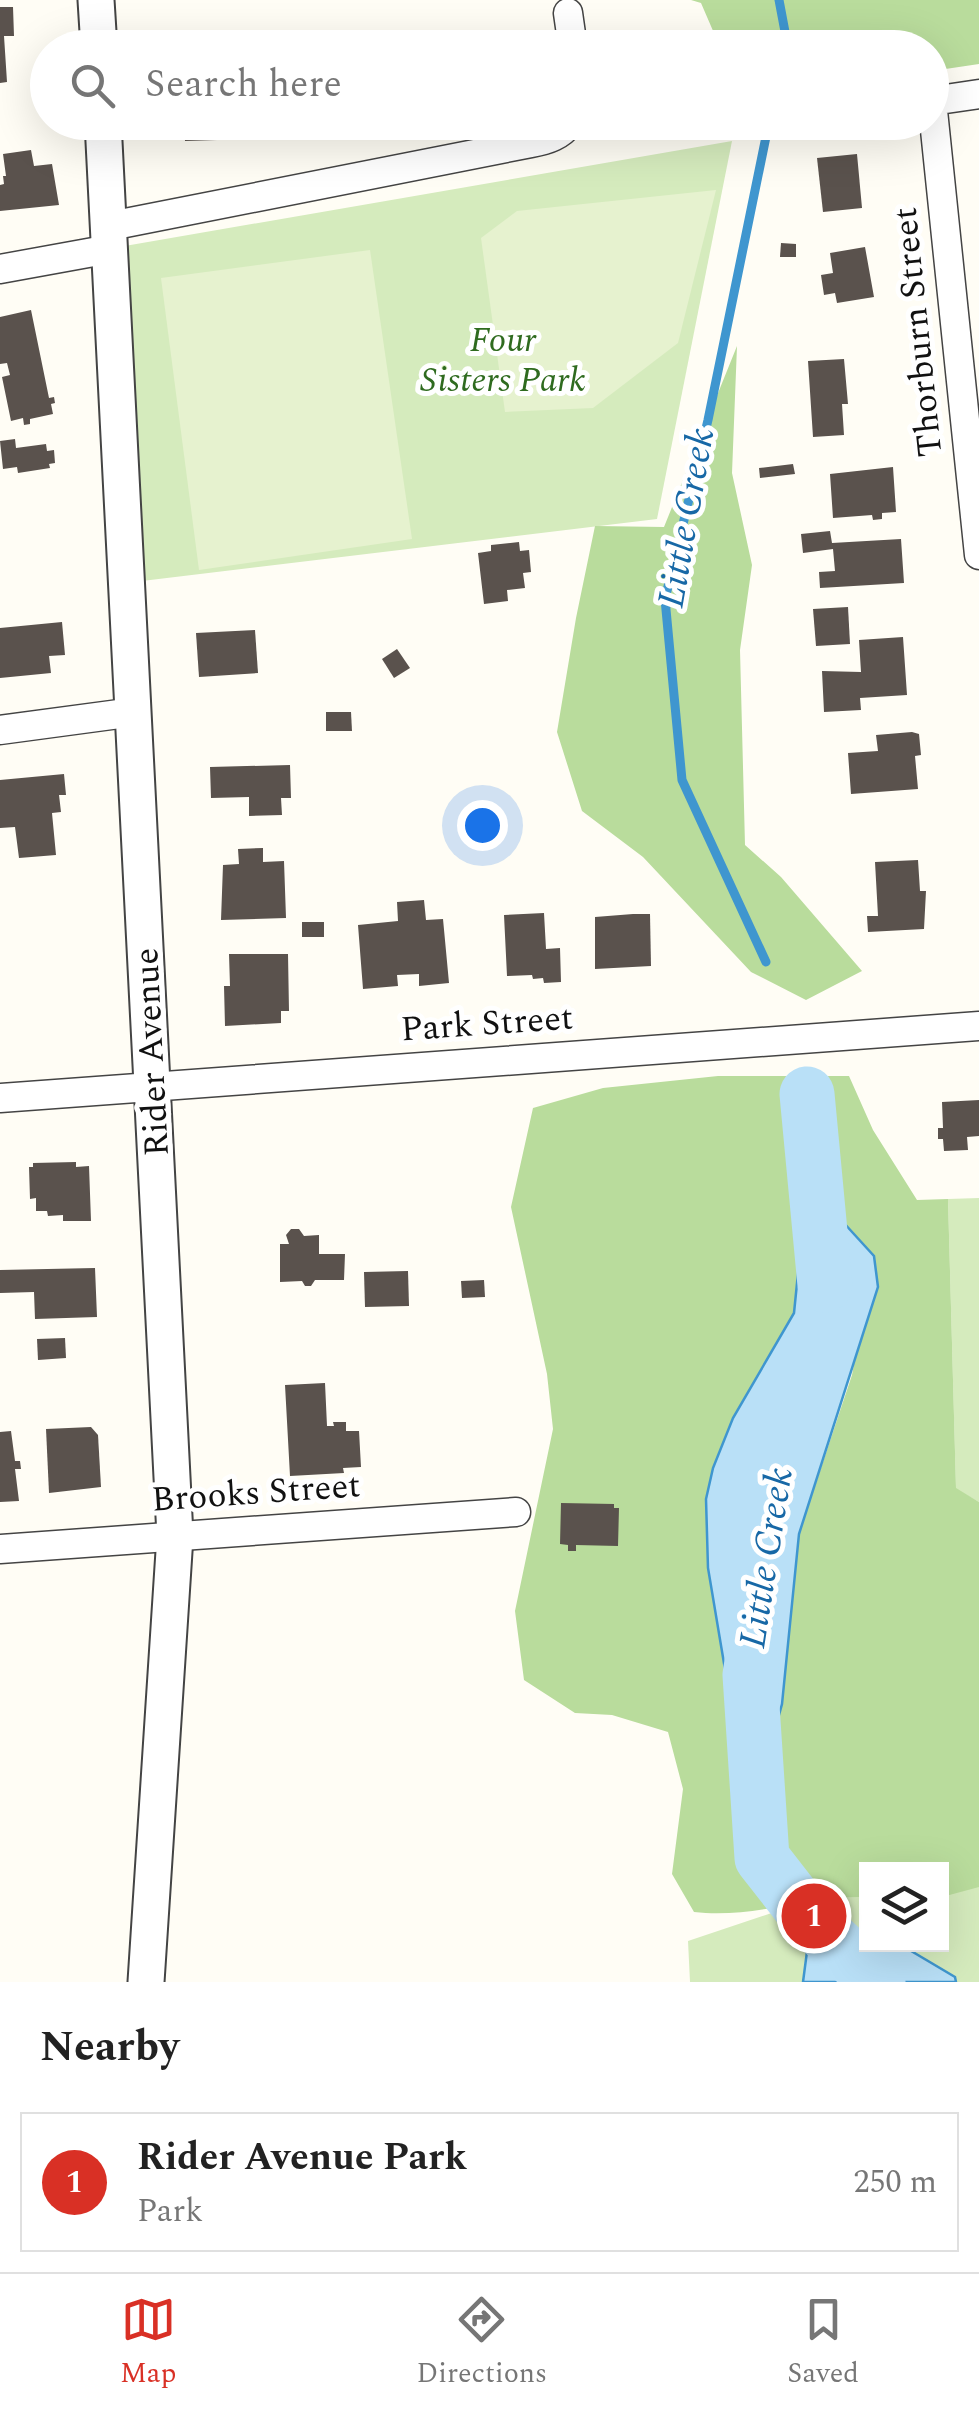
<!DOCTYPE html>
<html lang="en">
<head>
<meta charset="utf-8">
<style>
	body { margin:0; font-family:Spectral,serif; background:#f2f2f2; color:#222 }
	.controls { position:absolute; right:30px; bottom:30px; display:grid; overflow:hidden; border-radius:0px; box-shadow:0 10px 40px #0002 }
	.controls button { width:90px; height:90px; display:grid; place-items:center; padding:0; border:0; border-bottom:2px solid #e0e0e0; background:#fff; color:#222; font:50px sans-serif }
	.you { position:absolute; left:482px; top:825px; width:35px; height:35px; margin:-25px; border:8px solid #fff; border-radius:50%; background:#1a73e8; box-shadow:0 0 0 15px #1a73e833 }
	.badge { display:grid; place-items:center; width:65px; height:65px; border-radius:50%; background:#d93025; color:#fff; font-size:32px; font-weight:700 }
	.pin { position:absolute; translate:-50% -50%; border:5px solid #fff; box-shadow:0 2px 10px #0006 }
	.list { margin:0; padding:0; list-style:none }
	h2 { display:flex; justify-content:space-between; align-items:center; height:130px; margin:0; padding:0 40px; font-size:42px }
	h2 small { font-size:32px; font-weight:400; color:#767676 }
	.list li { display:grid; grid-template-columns:65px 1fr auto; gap:30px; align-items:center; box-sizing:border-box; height:140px; margin:0 20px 20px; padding:0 20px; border:2px solid #e0e0e0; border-radius:0px }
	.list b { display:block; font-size:38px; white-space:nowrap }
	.list p { margin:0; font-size:32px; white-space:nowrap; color:#767676 }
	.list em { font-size:32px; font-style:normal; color:#767676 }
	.icon { flex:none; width:55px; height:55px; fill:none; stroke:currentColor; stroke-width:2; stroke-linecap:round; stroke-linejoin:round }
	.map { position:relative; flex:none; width:979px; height:1982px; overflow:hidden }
	.search { position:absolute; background:#fff; box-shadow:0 10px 40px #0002; left:30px; right:30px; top:30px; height:110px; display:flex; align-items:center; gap:25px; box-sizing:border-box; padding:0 35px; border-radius:55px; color:#767676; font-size:38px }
	.sheet { height:290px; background:#fff }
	nav { display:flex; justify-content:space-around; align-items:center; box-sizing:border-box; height:140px; border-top:2px solid #e0e0e0; background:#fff; font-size:28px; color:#767676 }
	nav a { display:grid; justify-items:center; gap:5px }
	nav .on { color:#d93025 }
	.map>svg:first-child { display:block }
	.green { fill:#d5ebbd }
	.forest { fill:#b9dc9c; fill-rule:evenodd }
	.pitch { fill:#e6f2cf }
	.water { fill:#b9e0f7; stroke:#3f96cf; stroke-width:2.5 }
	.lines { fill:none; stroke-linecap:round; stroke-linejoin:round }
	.stream { stroke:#3f96cf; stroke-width:9 }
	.river { stroke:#b9e0f7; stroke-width:55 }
	.building { fill:#5a524d }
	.minor-casing { stroke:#444; stroke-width:31 }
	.tertiary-casing { stroke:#444; stroke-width:39 }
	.minor { stroke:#fff; stroke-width:28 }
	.tertiary { stroke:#fff; stroke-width:35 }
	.labels { text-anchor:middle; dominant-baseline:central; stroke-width:10; stroke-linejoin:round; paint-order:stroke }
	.street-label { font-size:35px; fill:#111; stroke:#fff }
	.park-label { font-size:35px; font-style:italic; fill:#2f6b1f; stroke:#fff }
	.water-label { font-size:38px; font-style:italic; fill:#1768a6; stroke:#fff }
</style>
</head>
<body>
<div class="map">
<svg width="979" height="1982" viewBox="0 0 979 1982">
	<rect width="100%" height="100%" fill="#fffdf5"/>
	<g class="green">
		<polygon points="732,141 657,519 142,581 119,247"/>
		<polygon points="979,1198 979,1502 956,1489 948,1199"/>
		<polygon points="979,1880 979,1982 690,1982 688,1941 852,1886 866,1887 866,1944 942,1944 942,1892"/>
	</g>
	<g class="forest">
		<polygon points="691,0 979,0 979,64 932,71 932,48 720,47 701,3"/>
		<polygon points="737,346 732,473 752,565 740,650 745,845 781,877 862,971 806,1000 751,972 643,857 582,811 557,732 576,618 595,526 664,527"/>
		<path d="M 718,1076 L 849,1076 L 873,1130 L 917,1200 L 948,1199 L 956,1488 L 979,1502 L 979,1887 L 942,1897 L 942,1870 L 866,1870 L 866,1897 C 807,1895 755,1919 694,1912 L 672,1874 L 683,1789 L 668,1732 L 612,1715 L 575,1713 L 524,1680 L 515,1611 L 553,1429 L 547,1374 L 511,1207 L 533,1108 L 603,1088 ZM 832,1210 L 874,1256 L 852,1375 L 799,1534 L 782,1704 L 734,1722 L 708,1568 L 706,1499 L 765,1366 L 794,1313 L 804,1214 Z"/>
	</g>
	<g class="pitch">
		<polygon points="716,190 678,343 593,408 505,412 481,238 517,211"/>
		<polygon points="370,250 412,539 199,570 161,278"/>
	</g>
	<g class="water">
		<polygon points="832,1210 874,1256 878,1287 799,1534 782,1704 770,1748 734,1723 708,1568 706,1499 713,1468 733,1418 794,1313 804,1214"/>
		<polygon points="811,1921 866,1932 866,1944 901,1945 955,1977 956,1982 803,1982"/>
	</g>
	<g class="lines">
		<g class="stream">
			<polyline points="779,0 786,37 784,48"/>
			<polyline points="766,962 682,780 665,599 708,420 769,122"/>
		</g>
		<g class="river">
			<polyline points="807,1094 825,1285"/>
			<polyline points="752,1662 750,1675 762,1858 811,1921 878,1982"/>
		</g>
	</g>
	<g class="building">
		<polygon points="0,7 13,7 14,36 4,36 7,82 0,83"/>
		<polygon points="457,35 460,48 440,48 438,38"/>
		<polygon points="506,35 508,48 477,48 475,41"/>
		<polygon points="184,122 217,122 217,140 185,141"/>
		<polygon points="266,122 326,122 326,125 268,134"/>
		<polygon points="31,150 34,166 52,164 59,205 0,211 0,185 4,184 3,176 6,176 3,154"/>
		<polygon points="857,154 862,208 823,212 817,158"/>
		<polygon points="781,243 796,244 796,257 780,257"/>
		<polygon points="865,247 874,297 837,303 835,293 824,295 821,275 833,273 830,253"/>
		<polygon points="31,310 49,398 54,397 55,403 51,404 53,414 30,419 30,424 24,425 23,418 11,421 2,377 10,375 7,363 0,364 0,317"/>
		<polygon points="844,359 848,404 842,404 844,435 813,437 808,361"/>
		<polygon points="15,439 16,448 46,444 47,451 54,450 55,463 49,464 50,468 18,473 17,467 3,469 0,441"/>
		<polygon points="793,464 795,474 760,478 759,468"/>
		<polygon points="893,467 896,512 882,513 882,519 873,520 872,515 833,518 830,474"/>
		<polygon points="830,531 832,543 901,539 904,583 820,588 819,572 835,571 833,549 803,553 801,534"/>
		<polygon points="519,542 520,551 529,550 531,572 523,573 525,588 507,590 508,601 484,604 478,553 491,551 491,545"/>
		<polygon points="848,607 850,644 816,646 813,609"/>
		<polygon points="62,622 65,655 49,656 51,673 0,678 0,628"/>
		<polygon points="255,630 258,673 199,677 196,633"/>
		<polygon points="903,637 907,695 860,698 861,710 824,712 822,671 861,672 859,640"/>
		<polygon points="397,649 410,668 394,678 382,659"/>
		<polygon points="326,712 351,712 352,731 326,731"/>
		<polygon points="912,732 919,734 921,755 915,756 918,789 851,794 848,753 878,751 876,735"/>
		<polygon points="290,765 291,798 281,798 282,815 249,816 249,797 211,798 210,767"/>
		<polygon points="64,774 66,795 59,795 61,812 52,813 56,855 19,858 15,827 0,828 0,780"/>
		<polygon points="263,848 263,862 284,861 286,918 221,920 223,865 239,864 238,849"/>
		<polygon points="918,860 920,891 926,891 924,929 868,932 867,916 878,916 875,862"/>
		<polygon points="424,900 426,920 443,919 449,983 419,986 419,974 397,975 398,986 363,989 358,925 398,921 397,902"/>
		<polygon points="544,913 546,949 560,948 561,982 544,983 543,978 533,979 532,975 507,976 504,915"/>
		<polygon points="633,914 650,914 651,966 595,969 595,917"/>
		<rect x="302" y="922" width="22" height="15"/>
		<polygon points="229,954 288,954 289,1011 281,1011 281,1023 225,1026 224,986 230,986"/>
		<polygon points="979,1100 979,1136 967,1137 968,1150 944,1151 943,1139 938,1139 938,1128 943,1128 942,1102"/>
		<polygon points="76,1162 76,1167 89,1166 91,1221 63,1221 63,1215 48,1216 47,1211 36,1211 36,1198 30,1199 29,1167 33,1167 33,1163"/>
		<polygon points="291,1229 299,1229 304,1236 319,1235 319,1254 345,1254 344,1280 315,1280 311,1286 305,1286 302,1281 280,1282 280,1244 289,1244 286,1235"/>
		<polygon points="95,1268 97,1317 35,1319 34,1292 0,1293 0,1270"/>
		<polygon points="408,1271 409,1306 365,1307 364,1272"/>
		<polygon points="484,1280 485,1297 462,1298 461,1281"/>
		<polygon points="65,1338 66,1358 38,1360 37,1339"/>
		<polygon points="325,1383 327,1426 334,1426 333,1422 346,1422 346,1431 359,1431 361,1467 343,1468 344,1473 290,1476 285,1385"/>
		<polygon points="91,1427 98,1435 101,1487 49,1493 46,1429"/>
		<polygon points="11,1431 15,1461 20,1461 21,1469 15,1469 19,1501 0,1502 0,1432"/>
		<polygon points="561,1503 614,1504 614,1508 619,1508 618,1546 576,1545 576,1551 568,1551 568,1545 560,1544"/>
	</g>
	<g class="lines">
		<g class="minor-casing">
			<g id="minor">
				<polyline points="568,13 573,48"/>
				<polyline points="979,94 932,101 979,555"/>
				<path d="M 110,226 L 531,143 C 548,140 560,136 571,122"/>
				<polyline points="0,269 110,249"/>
				<polyline points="0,730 134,712"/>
				<polyline points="0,1098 979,1026"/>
				<polyline points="0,1549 516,1512"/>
			</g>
		</g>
		<g class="tertiary-casing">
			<g id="tertiary">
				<polyline points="96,0 99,48"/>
				<polyline points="103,122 175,1536 146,1982"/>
			</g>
		</g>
		<use href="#minor" class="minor"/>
		<use href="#tertiary" class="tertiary"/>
	</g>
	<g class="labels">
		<g class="street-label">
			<text transform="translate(918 332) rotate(-96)">Thorburn Street</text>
			<text transform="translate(487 1024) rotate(-4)">Park Street</text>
			<text transform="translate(152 1052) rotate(-93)">Rider Avenue</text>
			<text transform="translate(256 1493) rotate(-4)">Brooks Street</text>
		</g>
		<g class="park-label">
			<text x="503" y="340">Four<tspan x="503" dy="40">Sisters Park</tspan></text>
		</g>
		<g class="water-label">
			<text transform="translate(687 518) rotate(-80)">Little Creek</text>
			<text transform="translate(767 1558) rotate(-81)">Little Creek</text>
		</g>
	</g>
</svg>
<div class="controls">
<button><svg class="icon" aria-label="layers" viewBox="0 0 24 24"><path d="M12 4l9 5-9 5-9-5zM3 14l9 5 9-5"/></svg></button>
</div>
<div class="you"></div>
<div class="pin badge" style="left:814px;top:1916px">1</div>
<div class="search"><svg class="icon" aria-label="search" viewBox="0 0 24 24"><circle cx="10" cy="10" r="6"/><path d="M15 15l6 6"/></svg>Search here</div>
</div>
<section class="sheet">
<h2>Nearby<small></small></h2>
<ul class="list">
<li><span class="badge">1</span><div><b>Rider Avenue Park</b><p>Park</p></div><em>250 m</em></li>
</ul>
</section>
<nav>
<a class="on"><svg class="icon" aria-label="map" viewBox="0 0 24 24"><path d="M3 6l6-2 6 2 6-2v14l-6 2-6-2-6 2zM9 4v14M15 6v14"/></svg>Map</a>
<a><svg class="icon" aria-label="directions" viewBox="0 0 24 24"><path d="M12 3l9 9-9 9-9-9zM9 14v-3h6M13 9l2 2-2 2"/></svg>Directions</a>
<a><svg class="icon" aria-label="saved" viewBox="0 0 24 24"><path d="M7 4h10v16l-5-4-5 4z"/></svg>Saved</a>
</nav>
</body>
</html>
